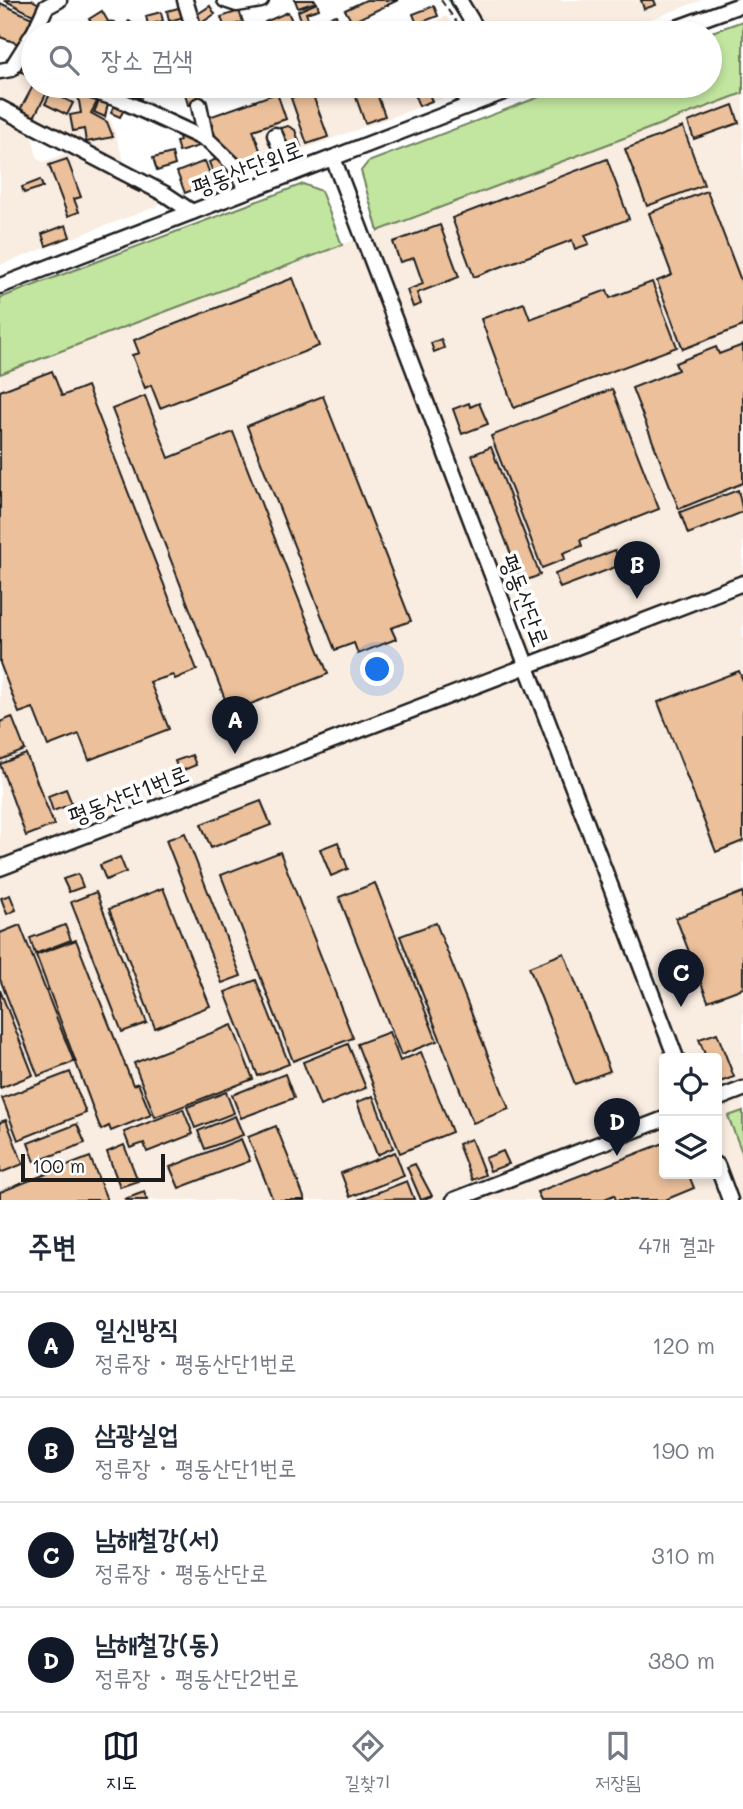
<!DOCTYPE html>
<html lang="ko">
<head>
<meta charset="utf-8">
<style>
	body { margin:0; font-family:Mali,"Poor Story",sans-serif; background:#f2f2f3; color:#1f2937 }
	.controls { position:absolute; right:21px; bottom:21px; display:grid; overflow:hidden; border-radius:7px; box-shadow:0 4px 10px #0003 }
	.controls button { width:63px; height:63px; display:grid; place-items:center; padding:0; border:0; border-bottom:2px solid #e0e1e3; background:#fff; color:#1f2937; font:35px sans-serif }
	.scale { position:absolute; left:21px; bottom:18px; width:144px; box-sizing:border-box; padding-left:7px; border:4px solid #1c1c1c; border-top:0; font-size:19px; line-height:24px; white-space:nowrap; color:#1c1c1c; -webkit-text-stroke:5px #fff; paint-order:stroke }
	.you { position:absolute; left:378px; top:670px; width:24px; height:24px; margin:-18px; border:5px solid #fff; border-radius:50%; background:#1a73e8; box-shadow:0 0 0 10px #1a73e833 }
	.badge { display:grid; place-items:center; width:46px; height:46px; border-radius:50%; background:#111827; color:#fff; font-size:23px; font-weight:700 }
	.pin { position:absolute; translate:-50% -58px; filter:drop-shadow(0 2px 4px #0008) }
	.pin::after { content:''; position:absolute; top:37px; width:24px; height:21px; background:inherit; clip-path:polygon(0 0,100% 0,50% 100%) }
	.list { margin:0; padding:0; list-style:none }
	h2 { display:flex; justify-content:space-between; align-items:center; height:91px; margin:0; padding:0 28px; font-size:30px }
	h2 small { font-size:23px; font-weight:400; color:#747a83 }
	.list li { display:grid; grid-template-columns:46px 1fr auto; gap:21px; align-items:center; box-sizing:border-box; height:105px; padding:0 28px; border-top:2px solid #e0e1e3 }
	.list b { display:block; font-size:26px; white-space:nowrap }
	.list p { margin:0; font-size:23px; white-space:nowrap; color:#747a83 }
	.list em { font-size:23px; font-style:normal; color:#747a83 }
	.icon { flex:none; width:38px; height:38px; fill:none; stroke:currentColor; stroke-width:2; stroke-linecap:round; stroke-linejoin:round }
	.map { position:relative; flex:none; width:743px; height:1200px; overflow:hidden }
	.search { position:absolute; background:#fff; box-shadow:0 4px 10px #0003; left:21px; right:21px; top:21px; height:77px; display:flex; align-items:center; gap:18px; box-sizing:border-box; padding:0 24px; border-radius:38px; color:#747a83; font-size:26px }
	.sheet { height:511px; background:#fff }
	nav { display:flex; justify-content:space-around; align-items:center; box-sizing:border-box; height:98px; border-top:2px solid #e0e1e3; background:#fff; font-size:19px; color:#747a83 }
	nav a { display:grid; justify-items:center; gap:4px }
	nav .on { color:#111827 }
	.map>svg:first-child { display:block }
	.built { fill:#f9ece1; fill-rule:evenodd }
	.green { fill:#c2e6a0; stroke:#6f815e; stroke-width:2 }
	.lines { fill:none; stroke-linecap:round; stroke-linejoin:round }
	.stream { stroke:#54838d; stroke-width:2.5 }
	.building { fill:#ebc09b; stroke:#1c1c1c; stroke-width:2 }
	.minor-casing { stroke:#1c1c1c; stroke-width:19 }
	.path { stroke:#1c1c1c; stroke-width:2; stroke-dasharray:7 5; stroke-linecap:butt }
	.minor { stroke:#fff; stroke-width:14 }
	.labels { text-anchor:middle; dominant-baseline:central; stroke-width:7; stroke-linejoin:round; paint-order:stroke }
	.street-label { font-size:24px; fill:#1c1c1c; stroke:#fff }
</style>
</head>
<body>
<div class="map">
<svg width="743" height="1200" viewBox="0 0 743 1200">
	<rect width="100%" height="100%" fill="#fff"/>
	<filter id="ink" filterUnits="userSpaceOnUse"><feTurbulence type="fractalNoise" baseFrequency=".0143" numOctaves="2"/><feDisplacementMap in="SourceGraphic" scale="14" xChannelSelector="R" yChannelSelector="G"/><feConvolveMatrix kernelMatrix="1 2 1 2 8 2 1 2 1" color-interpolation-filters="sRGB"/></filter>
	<g filter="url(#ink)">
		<g class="built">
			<polygon points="465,0 702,0 614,33 485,33"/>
			<polygon points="446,16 461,33 414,33"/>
			<polygon points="33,38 33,86 72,86 100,98 93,112 111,121 125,164 0,103 0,73"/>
			<polygon points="293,86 477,86 243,171 213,138 206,117"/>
			<path d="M 743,93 L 743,1200 L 0,1200 L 0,374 ZM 664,1058 L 717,1058 L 717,1174 L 664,1174 Z"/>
			<polygon points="0,115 30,130 38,160 43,162 69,152 73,153 162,197 158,206 0,265"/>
		</g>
		<g class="green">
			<polygon points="743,21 743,93 378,231 361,171 368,162 568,86 710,86 709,33"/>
			<polygon points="303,184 321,191 342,245 0,374 0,298"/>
			<polygon points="743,1111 743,1155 728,1116"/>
		</g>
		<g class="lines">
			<g class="stream">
				<polyline points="449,0 455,6"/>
				<polyline points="465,24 471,33"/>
			</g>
		</g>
		<g class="building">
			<polygon points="4,0 32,0 39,4 33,15"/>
			<polygon points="295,0 315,0 316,2 298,8"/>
			<polygon points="366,0 398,0 352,22 345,10"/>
			<polygon points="641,0 654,0 656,5 644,9"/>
			<polygon points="0,3 32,18 19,44 0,37"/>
			<polygon points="317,3 319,9 306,13 309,21 302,23 298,11"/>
			<polygon points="210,6 215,14 198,25 193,17"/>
			<polygon points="434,6 438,16 417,24 413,14"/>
			<polygon points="182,7 184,17 169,21 167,11"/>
			<polygon points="102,11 109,23 94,27 89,19"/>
			<polygon points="239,11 243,22 225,28 221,17"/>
			<polygon points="161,12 163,21 148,25 146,16"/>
			<polygon points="288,12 295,28 284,33 283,30 270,33 265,22"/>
			<polygon points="336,15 339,24 333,26 330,17"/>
			<polygon points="129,21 137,27 132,33 119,33"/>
			<polygon points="451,24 454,33 425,33"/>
			<polygon points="219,25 222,33 205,33 204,31"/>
			<polygon points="336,27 338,33 320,33"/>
			<polygon points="33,41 33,74 32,77 18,70"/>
			<polygon points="33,86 49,89 34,117 20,110"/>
			<polygon points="183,86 194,86 199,102 188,105"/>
			<polygon points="352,86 374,86 385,116 365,123"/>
			<polygon points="123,90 141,98 138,105 120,97"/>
			<polygon points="311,90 328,137 307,144 291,98"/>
			<polygon points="51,92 73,103 67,115 45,104"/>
			<polygon points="428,92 432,101 419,106 415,96"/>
			<polygon points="277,93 286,119 253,130 262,156 275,151 278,158 245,170 217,141 209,117"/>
			<polygon points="78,95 98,100 91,113 107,122 113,137 86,142 84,129 73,131 70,115 81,113"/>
			<polygon points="100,99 108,103 105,117 94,112"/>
			<polygon points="115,104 125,108 120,117 111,113"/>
			<polygon points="733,105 739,123 694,139 688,122"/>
			<polygon points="288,126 295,130 301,147 290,151 281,128"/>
			<polygon points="683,127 704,185 647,206 625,149"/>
			<polygon points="191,134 196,137 199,146 179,152 176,142 180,141 179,137"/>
			<polygon points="172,153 175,165 157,171 153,158"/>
			<polygon points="222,157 232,174 216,180 209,162"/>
			<polygon points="67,159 81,197 74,199 79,212 68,216 49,165"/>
			<polygon points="607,159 629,219 585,235 589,244 575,249 572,240 474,277 452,218"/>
			<polygon points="205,161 213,182 185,193 177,172"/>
			<polygon points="40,180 43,187 24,193 22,187"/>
			<polygon points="130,181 142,187 139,192 127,186"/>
			<polygon points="707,191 743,286 743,326 683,349 657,281 672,275 649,213"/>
			<polygon points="66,225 70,237 46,246 42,234"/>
			<polygon points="440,225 459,277 417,293 421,304 413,307 407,290 423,284 414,258 400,262 393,242"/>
			<polygon points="293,278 319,346 160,408 151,385 145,388 132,355 139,353 134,340"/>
			<polygon points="652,282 677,347 514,408 481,319 524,303 530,319 607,290 610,298"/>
			<polygon points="441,339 444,348 434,352 431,343"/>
			<polygon points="743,345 743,483 679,509 632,388 678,370 675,363 716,347 719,354"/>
			<polygon points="52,371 62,396 87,386 197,670 175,679 173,675 150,682 169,729 89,760 79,734 48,746 33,708 19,713 0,663 0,391"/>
			<polygon points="612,389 659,509 580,540 582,546 563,553 565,559 542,568 491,436"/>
			<polygon points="145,396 169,458 233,432 328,674 230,712 112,409"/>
			<polygon points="323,396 411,621 391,628 396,639 358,654 354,643 335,650 247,426"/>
			<polygon points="469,403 470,407 479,403 488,424 462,434 453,409"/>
			<polygon points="491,447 540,575 522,582 472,455"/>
			<polygon points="738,490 743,512 688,534 680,512"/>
			<polygon points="615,550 621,565 560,588 555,574"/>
			<polygon points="739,671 743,681 743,841 716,852 658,702"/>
			<polygon points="12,717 25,750 0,760 0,722"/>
			<polygon points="26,754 54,825 26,836 0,764"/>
			<polygon points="192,755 196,765 179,772 175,761"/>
			<polygon points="66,789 72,804 53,811 48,796"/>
			<polygon points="261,801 271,825 211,848 201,824"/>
			<polygon points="185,833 241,976 222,983 166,840"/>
			<polygon points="338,842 348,869 331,876 320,849"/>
			<polygon points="280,852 353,1038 293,1061 221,875"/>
			<polygon points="120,857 126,872 106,880 100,865"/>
			<polygon points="78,874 83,887 69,892 63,879"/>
			<polygon points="375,883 437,1041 401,1055 339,897"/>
			<polygon points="163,888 210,1006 155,1028 109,909"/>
			<polygon points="96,892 147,1023 122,1032 71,902"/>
			<polygon points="743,892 743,988 708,1001 676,918"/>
			<polygon points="10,895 16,910 7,914 1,898"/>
			<polygon points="436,923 509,1109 473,1123 400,936"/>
			<polygon points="20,925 74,1062 38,1076 0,979 0,933"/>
			<polygon points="65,925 71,940 35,954 30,938"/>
			<polygon points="76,940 133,1085 138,1083 151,1115 111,1131 109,1126 101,1130 36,955"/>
			<polygon points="564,953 610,1071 575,1084 529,967"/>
			<polygon points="256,980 289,1064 258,1076 225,992"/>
			<polygon points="0,990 33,1075 0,1088"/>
			<polygon points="232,1025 253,1079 155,1117 134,1063"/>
			<polygon points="389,1032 400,1061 421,1052 452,1132 400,1153 357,1044"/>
			<polygon points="717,1033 734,1077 717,1083 717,1058 704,1058 706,1057 699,1039"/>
			<polygon points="348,1044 366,1088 320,1106 303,1062"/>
			<polygon points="70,1072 86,1113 18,1140 2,1098"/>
			<polygon points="285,1074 294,1098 241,1118 232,1095"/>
			<polygon points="226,1092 234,1113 195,1128 187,1107"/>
			<polygon points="373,1096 393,1148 377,1155 357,1102"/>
			<polygon points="183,1109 193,1134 147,1152 144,1143 130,1148 124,1132"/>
			<polygon points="235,1116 243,1135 205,1149 198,1131"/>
			<polygon points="6,1120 23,1164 0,1173 0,1122"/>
			<polygon points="77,1124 85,1143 35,1162 28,1143"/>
			<polygon points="276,1126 305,1200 273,1200 248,1137"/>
			<polygon points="241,1139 250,1161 179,1188 170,1167"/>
			<polygon points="471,1139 485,1175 472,1180 458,1144"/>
			<polygon points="664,1143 664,1174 697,1174 690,1178 694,1188 665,1200 616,1200 614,1195 602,1200 541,1200 537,1192"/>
			<polygon points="124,1145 138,1181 120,1187 107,1152"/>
			<polygon points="503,1151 509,1164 490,1171 485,1158"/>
			<polygon points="395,1152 404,1176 350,1197 341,1173"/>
			<polygon points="90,1157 107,1200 0,1200 0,1192"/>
			<polygon points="415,1164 432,1196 421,1200 407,1167"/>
			<polygon points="407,1181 414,1199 358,1200"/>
			<polygon points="144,1192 147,1200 126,1200 125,1199"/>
		</g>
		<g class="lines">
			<g class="minor-casing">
				<g id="minor">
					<polyline points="185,0 195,33"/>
					<polyline points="225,0 237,4 261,0"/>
					<polyline points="459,0 479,33"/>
					<polyline points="111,30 112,33"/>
					<polyline points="34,33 46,7 59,0"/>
					<polyline points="663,33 743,4"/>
					<polyline points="0,71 11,69 33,34"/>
					<polyline points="76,86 118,99 209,141 234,165 247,191"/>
					<polyline points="460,86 468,105"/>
					<polyline points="199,105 206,139"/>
					<polyline points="0,108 165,194 192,212"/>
					<polyline points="275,135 291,174"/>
					<polyline points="333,158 676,1058"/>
					<polyline points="0,286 519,86"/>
					<polyline points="0,868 743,583"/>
					<polyline points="717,1099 743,1089"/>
					<polyline points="717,1165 730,1200"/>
					<polyline points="454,1200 664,1119"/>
				</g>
			</g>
			<polyline class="path" points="441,0 464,33"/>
			<use href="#minor" class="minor"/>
		</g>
	</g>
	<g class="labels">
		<g class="street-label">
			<text transform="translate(247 167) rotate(-21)">평동산단외로</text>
			<text transform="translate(526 600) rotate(69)">평동산단로</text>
			<text transform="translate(128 794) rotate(-21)">평동산단1번로</text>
		</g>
	</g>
</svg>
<div class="controls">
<button><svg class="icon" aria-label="locate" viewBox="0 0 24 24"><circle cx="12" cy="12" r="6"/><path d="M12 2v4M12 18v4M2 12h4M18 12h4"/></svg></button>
<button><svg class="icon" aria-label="layers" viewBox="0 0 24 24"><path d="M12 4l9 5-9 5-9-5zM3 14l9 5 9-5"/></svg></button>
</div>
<div class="scale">100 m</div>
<div class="you"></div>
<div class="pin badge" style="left:235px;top:754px">A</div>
<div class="pin badge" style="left:637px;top:599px">B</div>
<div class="pin badge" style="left:681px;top:1007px">C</div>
<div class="pin badge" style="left:617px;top:1156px">D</div>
<div class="search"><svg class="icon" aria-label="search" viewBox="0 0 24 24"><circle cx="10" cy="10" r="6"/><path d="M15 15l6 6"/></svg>장소 검색</div>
</div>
<section class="sheet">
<h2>주변<small>4개 결과</small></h2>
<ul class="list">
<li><span class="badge">A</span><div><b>일신방직</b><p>정류장 · 평동산단1번로</p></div><em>120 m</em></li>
<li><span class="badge">B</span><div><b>삼광실업</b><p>정류장 · 평동산단1번로</p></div><em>190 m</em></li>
<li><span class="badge">C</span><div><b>남해철강(서)</b><p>정류장 · 평동산단로</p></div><em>310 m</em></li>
<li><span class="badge">D</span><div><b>남해철강(동)</b><p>정류장 · 평동산단2번로</p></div><em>380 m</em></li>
</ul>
</section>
<nav>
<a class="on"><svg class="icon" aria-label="map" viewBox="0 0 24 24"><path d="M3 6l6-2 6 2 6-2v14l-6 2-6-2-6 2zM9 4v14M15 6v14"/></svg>지도</a>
<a><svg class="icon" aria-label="directions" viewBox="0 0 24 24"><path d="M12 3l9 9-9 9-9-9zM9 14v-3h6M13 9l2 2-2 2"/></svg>길찾기</a>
<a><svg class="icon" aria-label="saved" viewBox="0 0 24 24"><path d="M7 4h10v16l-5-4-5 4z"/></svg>저장됨</a>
</nav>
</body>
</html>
